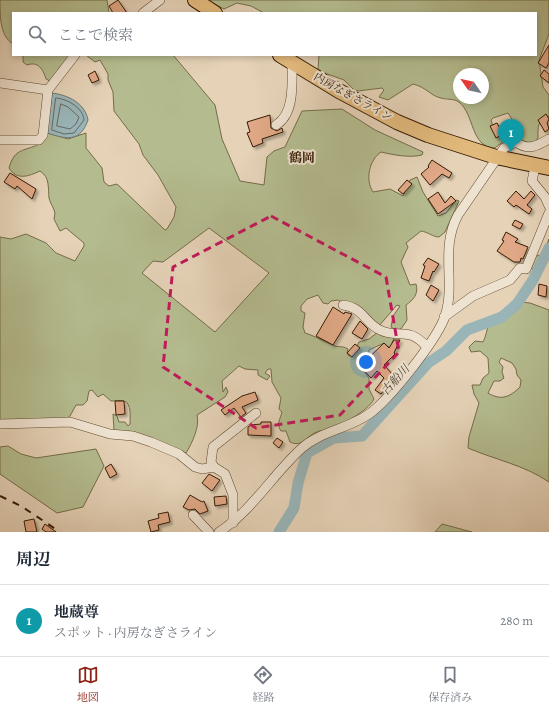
<!DOCTYPE html>
<html lang="ja">
<head>
<meta charset="utf-8">
<style>
	body { margin:0; font-family:Alegreya,"Noto Serif JP",serif; background:#f6f6f7; color:#1f2937 }
	.compass { position:absolute; left:453px; top:68px; width:36px; height:36px; border-radius:50%; background:#fff; box-shadow:0 2px 6px #0003; rotate:304deg }
	.you { position:absolute; left:366px; top:362px; width:14px; height:14px; margin:-10px; border:3px solid #fff; border-radius:50%; background:#1a73e8; box-shadow:0 0 0 6px #1a73e833 }
	.badge { display:grid; place-items:center; width:26px; height:26px; border-radius:50%; background:#8f2418; color:#fff; font-size:13px; font-weight:700 }
	.pin { position:absolute; translate:-50% -33px; filter:drop-shadow(0 1px 2px #0008) }
	.pin::after { content:''; position:absolute; top:21px; width:14px; height:12px; background:inherit; clip-path:polygon(0 0,100% 0,50% 100%) }
	.list { margin:0; padding:0; list-style:none }
	h2 { display:flex; justify-content:space-between; align-items:center; height:52px; margin:0; padding:0 16px; font-size:17px }
	h2 small { font-size:13px; font-weight:400; color:#747a83 }
	.list li { display:grid; grid-template-columns:26px 1fr auto; gap:12px; align-items:center; box-sizing:border-box; height:72px; padding:0 16px; border-top:1px solid #e0e1e3 }
	.list b { display:block; font-size:15px; white-space:nowrap }
	.list p { margin:0; font-size:13px; white-space:nowrap; color:#747a83 }
	.list em { font-size:13px; font-style:normal; color:#747a83 }
	.icon { flex:none; width:22px; height:22px; fill:none; stroke:currentColor; stroke-width:2; stroke-linecap:round; stroke-linejoin:round }
	.map { position:relative; flex:none; width:549px; height:532px; overflow:hidden }
	.search { position:absolute; background:#fff; box-shadow:0 2px 6px #0003; left:12px; right:12px; top:12px; height:44px; display:flex; align-items:center; gap:10px; box-sizing:border-box; padding:0 14px; border-radius:0px; color:#747a83; font-size:15px }
	.sheet { height:124px; background:#fff }
	nav { display:flex; justify-content:space-around; align-items:center; box-sizing:border-box; height:56px; border-top:1px solid #e0e1e3; background:#fff; font-size:11px; color:#747a83 }
	nav a { display:grid; justify-items:center; gap:2px }
	nav .on { color:#8f2418 }
	.map>svg:first-child { display:block }
	.green { fill:#b4bc8f; stroke:#746c49; fill-rule:evenodd }
	.water { fill:#99b5b8; stroke:#717870 }
	.lines { fill:none; stroke-linecap:round; stroke-linejoin:round }
	.shore { stroke:#67685e; stroke-width:1 }
	.river { stroke:#99b5b8; stroke-width:11 }
	.building { fill:#e0a886; stroke:#351c03; filter:url(#shadow) }
	.minor-casing { stroke:#614a30; stroke-width:10 }
	.highway-casing { stroke:#351c03; stroke-width:16 }
	.minor { stroke:#eee2d0; stroke-width:9 }
	.highway { stroke:#e2b97c; stroke-width:14 }
	.rail { stroke:#351c03; stroke-width:2; stroke-dasharray:7 7; stroke-linecap:butt }
	.marked { fill:none; stroke:#c2185b; stroke-width:3; stroke-dasharray:8 5; stroke-linejoin:round }
	.labels { text-anchor:middle; dominant-baseline:central; stroke-width:4; stroke-linejoin:round; paint-order:stroke }
	.street-label { font-size:11px; fill:#351c03; stroke:#eee2d0 }
	.water-label { font-size:12px; font-style:italic; fill:#534a39; stroke:#eee2d0 }
	.quarter-label { font-size:13px; font-weight:bold; fill:#351c03; stroke:#eee2d0 }
</style>
</head>
<body>
<div class="map">
<svg width="549" height="532" viewBox="0 0 549 532">
	<defs>
		<filter id="shadow"><feDropShadow dx="2.5" dy="2.5" stdDeviation="1" flood-color="#0004"/></filter>
	</defs>
	<rect width="100%" height="100%" fill="#e5d2b7"/>
	<filter id="stains"><feTurbulence type="fractalNoise" baseFrequency=".005" numOctaves="4"/><feColorMatrix values="0 0 0 0 .2 0 0 0 0 .09 0 0 0 0 .02 0 0 0 .5 -.17"/></filter>
	<radialGradient id="worn" r=".72"><stop offset=".6" stop-color="#630" stop-opacity="0"/><stop offset="1" stop-color="#630" stop-opacity=".3"/></radialGradient>
	<g class="green">
		<path d="M 0,0 L 107,0 L 109,13 L 13,13 L 13,44 C 0,36 0,17 0,0 Z"/>
		<path d="M 207,0 L 549,0 L 549,34 L 539,60 L 543,87 L 549,95 L 549,117 C 537,119 538,128 538,138 L 535,142 L 526,144 C 514,136 516,123 508,113 L 493,118 L 491,120 L 494,130 L 498,134 L 509,130 L 505,140 L 495,148 C 470,147 475,115 459,102 C 453,98 447,100 441,98 C 431,96 426,87 413,84 L 388,100 L 379,97 L 384,90 L 382,88 L 358,91 L 353,89 L 344,80 L 322,72 L 318,69 L 319,55 L 536,55 L 536,13 L 264,13 L 251,6 L 237,3 L 224,9 ZM 459,74 L 483,74 L 483,98 L 459,98 Z"/>
		<path d="M 23,55 L 71,55 L 50,81 L 46,79 C 43,69 38,61 27,65 L 23,62 Z"/>
		<path d="M 86,55 L 173,55 L 215,105 L 222,139 L 240,181 L 264,185 L 267,157 L 274,151 L 285,147 L 302,111 L 342,109 L 375,130 L 423,152 L 422,155 C 409,158 394,155 381,152 C 369,160 365,180 373,192 L 390,189 L 403,196 L 410,180 L 417,177 L 423,192 L 438,216 L 446,213 L 456,200 L 459,201 L 445,232 L 439,237 C 433,237 428,232 421,231 L 406,243 L 408,247 L 401,262 L 410,285 L 416,284 C 419,294 413,300 406,305 L 407,320 L 401,329 L 396,330 L 391,327 L 393,316 L 400,306 L 397,305 L 378,327 L 338,300 L 331,301 L 328,304 L 323,303 L 318,295 L 307,299 L 301,306 L 301,311 L 305,313 L 303,327 L 305,333 C 315,336 323,341 333,345 C 338,348 341,345 348,349 L 347,353 L 349,356 L 353,354 L 359,342 L 369,339 L 378,332 L 395,336 L 392,343 L 393,351 L 384,343 L 369,350 C 370,357 363,361 361,367 L 369,378 L 369,389 L 374,399 C 367,412 342,424 329,429 C 325,431 320,430 317,432 C 306,436 302,448 290,442 L 286,431 L 281,431 C 276,424 280,420 282,412 L 279,409 L 281,398 L 272,382 L 271,369 L 268,369 L 265,373 L 270,376 L 267,380 L 258,375 L 258,370 L 245,369 L 239,366 L 222,381 L 223,392 L 226,387 L 228,392 L 225,397 L 197,415 C 200,427 192,443 186,453 L 114,430 L 113,414 L 117,416 L 119,422 L 125,422 L 128,426 L 130,424 C 130,418 132,403 124,401 C 120,400 115,401 111,401 L 103,394 L 98,397 L 92,390 L 89,391 L 87,401 L 83,405 L 76,405 L 70,416 L 66,419 L 0,422 L 0,237 L 11,239 L 26,234 L 46,243 L 56,253 L 75,261 L 84,246 L 84,243 L 66,228 L 60,231 L 54,219 L 55,213 C 54,208 50,203 49,198 C 48,188 50,177 40,171 C 29,176 17,181 9,168 C 15,146 26,152 41,143 C 44,141 46,136 48,133 L 68,139 L 86,133 L 86,148 L 102,168 L 104,182 L 109,186 L 117,184 L 165,230 L 167,229 L 174,217 L 176,207 L 158,175 L 143,155 L 139,144 L 114,111 L 113,92 L 108,80 L 108,74 L 100,60 L 95,62 ZM 209,228 L 269,273 L 215,332 L 142,273 L 153,261 L 163,262 Z"/>
		<polygon points="549,239 549,260 541,258 534,269 529,268 533,257 543,254"/>
		<path d="M 520,302 L 530,303 L 549,310 L 549,482 C 524,465 496,460 468,448 L 469,437 L 479,403 L 474,394 L 472,385 L 480,385 L 483,378 L 489,373 L 488,358 L 480,351 L 471,352 L 469,347 L 475,341 L 483,342 C 487,335 487,324 492,318 C 500,309 513,312 520,302 ZM 501,358 L 512,363 L 516,369 L 517,375 L 521,380 L 520,387 C 510,397 501,401 488,393 L 494,381 L 500,381 L 504,378 L 502,372 L 503,367 L 499,362 Z"/>
		<polygon points="8,446 21,454 36,458 96,449 104,466 83,507 57,513 0,474 0,447"/>
		<polygon points="442,524 472,532 435,532"/>
	</g>
	<path class="water" d="M 52,93 C 68,95 85,103 88,120 C 80,143 66,139 47,133 Z"/>
	<g class="lines">
		<g class="shore">
			<path d="M 56,98 C 68,99 83,108 84,120 L 74,133 L 64,134 L 52,130 Z"/>
			<polygon points="61,104 68,107 79,117 76,124 70,129 57,126"/>
		</g>
		<polyline class="river" points="279,532 294,508 298,483 307,453 334,438 362,436 428,363 446,351 467,330 502,317 517,304 533,280 549,248"/>
	</g>
	<g class="building">
		<polygon points="118,0 127,13 113,13 109,6"/>
		<polygon points="549,45 549,63 546,68 538,63"/>
		<polygon points="544,70 549,74 549,83 540,76"/>
		<polygon points="95,71 99,80 92,83 88,75"/>
		<polygon points="546,114 549,119 547,123 549,129 545,132 538,120"/>
		<polygon points="270,115 271,128 277,131 282,128 283,132 262,139 263,143 253,147 247,133 250,132 247,122"/>
		<polygon points="497,123 503,134 496,138 490,126"/>
		<polygon points="432,160 452,173 449,178 442,174 430,185 421,174 429,167 428,166"/>
		<polygon points="10,173 36,189 32,199 17,186 15,189 4,182"/>
		<polygon points="407,180 412,184 403,194 398,190"/>
		<polygon points="516,191 524,199 531,191 535,195 527,205 532,209 529,214 516,205 514,207 507,201"/>
		<polygon points="438,192 445,203 451,196 456,201 438,214 428,199"/>
		<polygon points="515,220 523,224 520,229 512,225"/>
		<polygon points="506,232 518,239 515,242 528,247 523,259 521,258 520,262 514,262 497,251 504,241 502,240"/>
		<polygon points="428,258 439,264 434,272 433,271 429,281 421,278 425,266 423,265"/>
		<polygon points="539,284 547,286 546,297 538,295"/>
		<polygon points="431,285 439,290 433,301 426,295"/>
		<polygon points="333,307 344,314 345,312 352,314 333,345 316,336"/>
		<polygon points="360,321 368,329 362,339 352,333"/>
		<polygon points="394,340 400,340 394,353 395,354 384,365 394,376 387,383 388,384 381,394 375,390 384,378 377,371 371,378 360,366 384,343 389,348"/>
		<polygon points="355,344 360,348 352,357 347,353"/>
		<polygon points="255,392 258,400 242,407 246,413 241,417 234,408 225,415 221,410 242,396"/>
		<polygon points="115,401 124,401 125,414 116,415"/>
		<polygon points="261,422 271,422 271,436 248,435 248,427 251,425 261,424"/>
		<polygon points="277,438 283,442 279,448 273,443"/>
		<polygon points="111,464 117,474 110,478 105,468"/>
		<polygon points="209,474 220,480 212,491 202,483"/>
		<polygon points="190,495 202,502 204,501 208,511 200,514 195,509 189,510 183,507"/>
		<polygon points="226,496 227,504 215,506 214,497"/>
		<polygon points="168,512 170,522 158,525 159,530 151,532 148,521 159,518 158,514"/>
		<polygon points="34,519 37,532 26,532 24,521"/>
		<polygon points="45,524 56,532 46,532 42,529"/>
	</g>
	<g class="lines">
		<g class="minor-casing">
			<g id="minor">
				<polyline points="143,13 160,0"/>
				<polyline points="0,83 48,90"/>
				<path d="M 276,125 C 295,114 292,82 292,63"/>
				<polyline points="0,140 39,140 43,135 48,90 75,55"/>
				<polyline points="535,167 532,181 545,197 549,206"/>
				<path d="M 343,305 C 363,308 363,320 378,329 C 397,340 408,325 427,347"/>
				<polyline points="444,317 473,296 510,280 520,268 526,269 549,213"/>
				<polyline points="0,424 70,422 110,434 133,436 151,442 179,454 195,467 202,469 214,467 225,474 233,495 233,523"/>
				<polyline points="214,467 211,462 213,447 256,413"/>
				<polyline points="193,515 209,532"/>
				<path d="M 219,532 C 252,511 273,474 302,448 C 321,431 348,429 369,414 C 390,399 434,343 444,319 C 457,285 439,250 458,215 L 504,148 L 516,142 C 528,151 537,146 549,139"/>
			</g>
		</g>
		<g class="highway-casing">
			<g id="highway">
				<polyline points="195,0 215,13"/>
				<polyline points="280,55 339,91 397,122 428,135 496,157 549,168"/>
			</g>
		</g>
		<use href="#minor" class="minor"/>
		<use href="#highway" class="highway"/>
		<polyline class="rail" points="0,496 21,506 60,532"/>
	</g>
	<path class="marked" d="M 271,216 L 386,277 L 399,352 L 340,415 L 256,428 L 163,367 L 173,267 Z"/>
	<g class="labels">
		<g class="street-label">
			<text transform="translate(353 97) rotate(29)">内房なぎさライン</text>
		</g>
		<g class="water-label">
			<text transform="translate(395 380) rotate(-48)">古船川</text>
		</g>
		<g class="quarter-label">
			<text x="302" y="157">鶴岡</text>
		</g>
	</g>
	<rect width="100%" height="100%" filter="url(#stains)"/>
	<rect width="100%" height="100%" fill="url(#worn)"/>
</svg>
<svg class="compass" viewBox="-18 -18 36 36"><path d="M0-13l5 13h-10z" fill="#e53935"/><path d="M0 13l5-13h-10z" fill="#747a83"/></svg>
<div class="you"></div>
<div class="pin badge" style="left:511px;top:152px;background:#0f9aa8">1</div>
<div class="search"><svg class="icon" aria-label="search" viewBox="0 0 24 24"><circle cx="10" cy="10" r="6"/><path d="M15 15l6 6"/></svg>ここで検索</div>
</div>
<section class="sheet">
<h2>周辺<small></small></h2>
<ul class="list">
<li><span class="badge" style="background:#0f9aa8">1</span><div><b>地蔵尊</b><p>スポット · 内房なぎさライン</p></div><em>280 m</em></li>
</ul>
</section>
<nav>
<a class="on"><svg class="icon" aria-label="map" viewBox="0 0 24 24"><path d="M3 6l6-2 6 2 6-2v14l-6 2-6-2-6 2zM9 4v14M15 6v14"/></svg>地図</a>
<a><svg class="icon" aria-label="directions" viewBox="0 0 24 24"><path d="M12 3l9 9-9 9-9-9zM9 14v-3h6M13 9l2 2-2 2"/></svg>経路</a>
<a><svg class="icon" aria-label="saved" viewBox="0 0 24 24"><path d="M7 4h10v16l-5-4-5 4z"/></svg>保存済み</a>
</nav>
</body>
</html>
